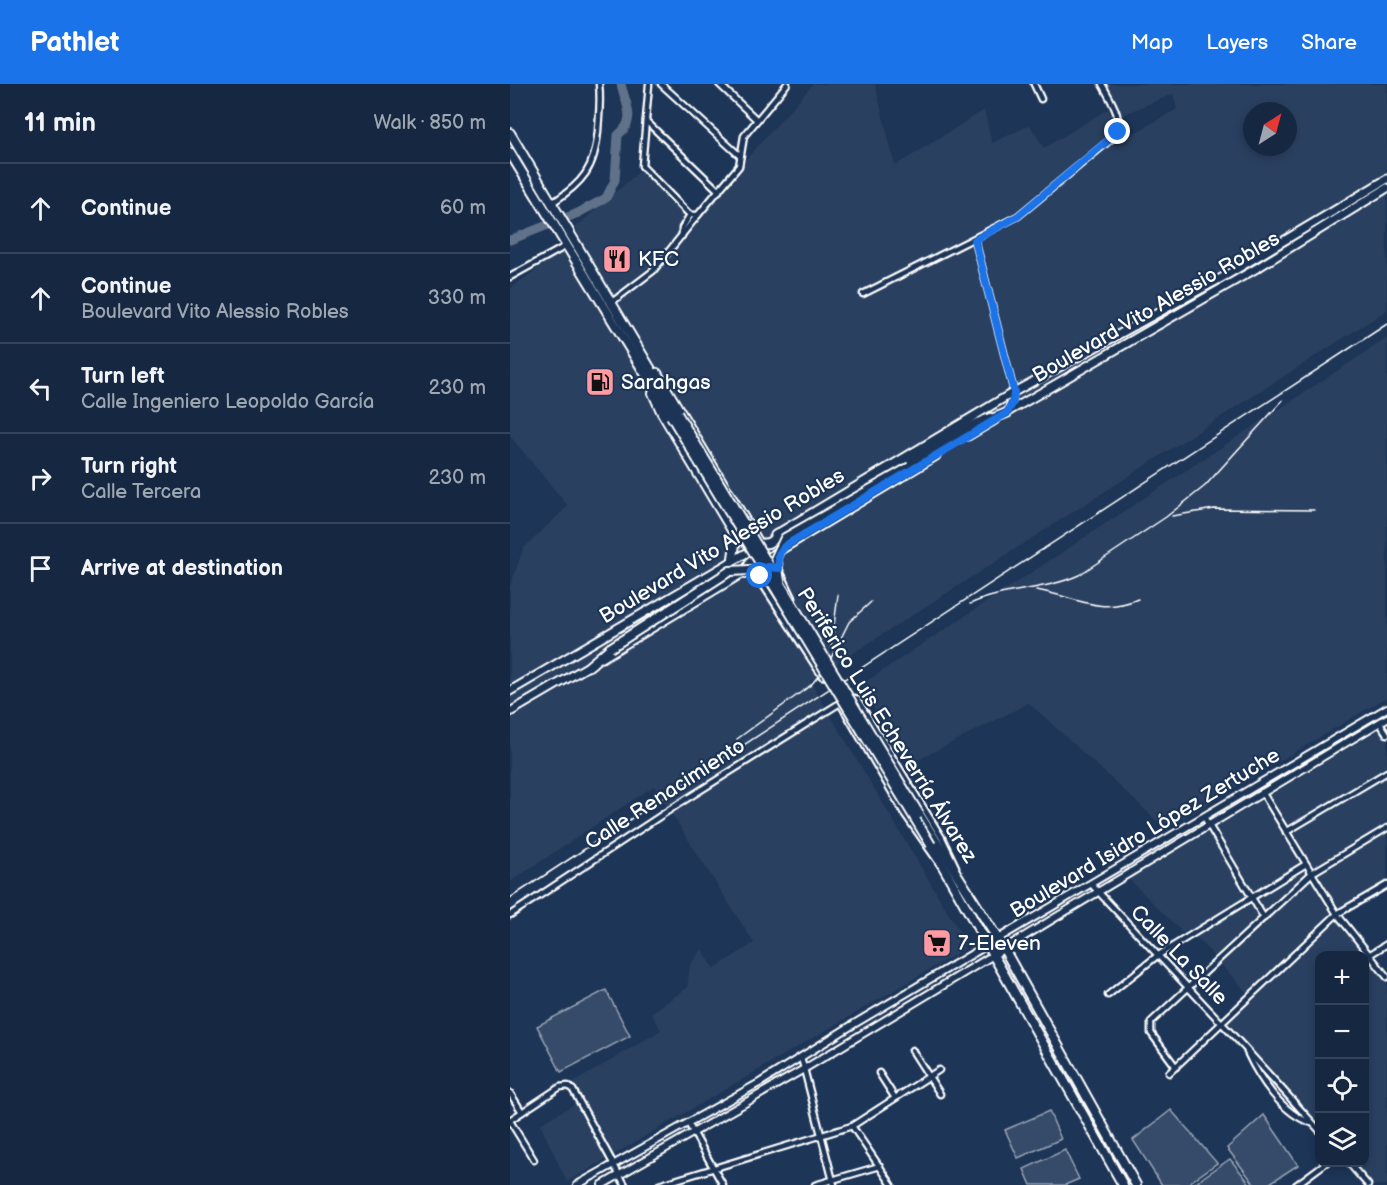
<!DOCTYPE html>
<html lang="en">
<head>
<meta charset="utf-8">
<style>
	body { margin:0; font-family:"Balsamiq Sans",sans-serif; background:#1f3048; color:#f1f3f6 }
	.controls { position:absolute; right:18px; bottom:18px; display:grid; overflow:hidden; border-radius:12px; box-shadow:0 3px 9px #0003 }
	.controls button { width:54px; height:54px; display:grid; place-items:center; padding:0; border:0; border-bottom:2px solid #35445a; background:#162841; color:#f1f3f6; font:30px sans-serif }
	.compass { position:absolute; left:733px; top:18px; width:54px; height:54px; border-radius:50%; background:#162841; box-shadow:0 3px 9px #0003; rotate:36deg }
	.stop { position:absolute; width:18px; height:18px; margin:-14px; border:4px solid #1a73e8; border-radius:50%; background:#fff }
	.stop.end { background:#1a73e8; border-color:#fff; box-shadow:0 2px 6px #0008 }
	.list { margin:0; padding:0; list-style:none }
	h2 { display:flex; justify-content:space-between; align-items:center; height:78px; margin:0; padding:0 24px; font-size:26px }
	h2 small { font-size:20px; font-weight:400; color:#9ea6b1 }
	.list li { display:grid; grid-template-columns:39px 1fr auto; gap:18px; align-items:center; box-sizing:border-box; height:90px; padding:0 24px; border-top:2px solid #35445a }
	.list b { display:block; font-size:22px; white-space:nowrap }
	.list p { margin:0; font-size:20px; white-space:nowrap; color:#9ea6b1 }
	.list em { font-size:20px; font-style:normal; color:#9ea6b1 }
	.icon { flex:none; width:33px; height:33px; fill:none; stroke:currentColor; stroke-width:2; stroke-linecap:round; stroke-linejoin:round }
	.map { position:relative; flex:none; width:877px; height:1101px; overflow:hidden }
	header { display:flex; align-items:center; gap:36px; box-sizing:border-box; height:84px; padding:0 30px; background:#1a73e8; color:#fff }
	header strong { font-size:28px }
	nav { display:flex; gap:33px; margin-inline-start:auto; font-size:21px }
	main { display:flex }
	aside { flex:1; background:#162841 }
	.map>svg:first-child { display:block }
	.built { fill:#2a4161; fill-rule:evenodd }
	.green { fill:#364b69; stroke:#9aa5b4; stroke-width:1.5 }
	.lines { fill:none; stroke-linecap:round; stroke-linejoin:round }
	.river { stroke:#617289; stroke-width:9 }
	.minor-casing { stroke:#fff; stroke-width:9 }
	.secondary-casing { stroke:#fff; stroke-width:10 }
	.primary-casing { stroke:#fff; stroke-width:11 }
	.trunk-casing { stroke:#fff; stroke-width:12 }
	.minor { stroke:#1d3557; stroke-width:4.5 }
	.secondary { stroke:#1d3557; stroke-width:6 }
	.primary { stroke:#1d3557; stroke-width:7 }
	.trunk { stroke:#1d3557; stroke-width:8 }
	.rail { stroke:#fff; stroke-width:1.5 }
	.trunk-bridge-casing { stroke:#fff; stroke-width:12; stroke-linecap:butt }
	.trunk-bridge { stroke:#1d3557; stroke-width:8 }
	.route { stroke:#1a73e8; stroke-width:8 }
	.labels { text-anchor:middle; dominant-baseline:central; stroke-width:4.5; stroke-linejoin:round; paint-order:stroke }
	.poi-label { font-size:21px; fill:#fff; stroke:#1d3557; text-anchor:start }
	.street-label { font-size:21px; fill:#fff; stroke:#1d3557 }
</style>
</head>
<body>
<header>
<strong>Pathlet</strong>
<nav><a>Map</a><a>Layers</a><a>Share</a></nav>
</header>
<main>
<aside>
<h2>11 min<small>Walk · 850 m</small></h2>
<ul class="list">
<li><svg class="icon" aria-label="ahead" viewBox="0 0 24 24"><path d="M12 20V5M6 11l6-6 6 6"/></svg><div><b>Continue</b></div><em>60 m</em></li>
<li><svg class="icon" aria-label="ahead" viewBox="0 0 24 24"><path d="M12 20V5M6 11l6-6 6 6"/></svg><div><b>Continue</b><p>Boulevard Vito Alessio Robles</p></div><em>330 m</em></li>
<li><svg class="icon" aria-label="left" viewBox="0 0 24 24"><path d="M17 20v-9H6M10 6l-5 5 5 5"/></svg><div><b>Turn left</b><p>Calle Ingeniero Leopoldo García</p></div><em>230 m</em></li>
<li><svg class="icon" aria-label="right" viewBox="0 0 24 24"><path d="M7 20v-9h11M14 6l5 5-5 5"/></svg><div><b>Turn right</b><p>Calle Tercera</p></div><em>230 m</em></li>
<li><svg class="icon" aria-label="arrive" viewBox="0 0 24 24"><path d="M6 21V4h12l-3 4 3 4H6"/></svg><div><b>Arrive at destination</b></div></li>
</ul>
</aside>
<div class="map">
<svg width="877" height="1101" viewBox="0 0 877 1101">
	<rect width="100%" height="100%" fill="#1d3557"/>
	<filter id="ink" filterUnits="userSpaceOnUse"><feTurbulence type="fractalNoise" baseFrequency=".0167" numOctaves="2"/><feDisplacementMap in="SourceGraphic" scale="12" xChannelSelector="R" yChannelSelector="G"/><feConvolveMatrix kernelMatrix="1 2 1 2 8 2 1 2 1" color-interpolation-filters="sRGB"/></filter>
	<g filter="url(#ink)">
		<g class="built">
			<path d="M 303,0 L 365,0 L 385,82 L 474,26 L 482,59 L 520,41 L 534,64 L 598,25 L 614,55 L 667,25 L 663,10 L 612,31 L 595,0 L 877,0 L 877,226 L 300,597 L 455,857 L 453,866 L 57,1098 L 30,1040 L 70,1017 L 63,999 L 151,946 L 141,929 L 177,904 L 180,881 L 192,865 L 204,885 L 244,859 L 144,702 L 0,798 L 0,503 L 13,465 L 58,422 L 0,352 L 0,205 L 69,154 L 66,143 L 131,86 L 182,136 ZM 742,27 L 778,27 L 778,63 L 742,63 Z"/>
			<polygon points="877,254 877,613 656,745 519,619 400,680 349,602"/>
			<polygon points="877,641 877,801 829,832 877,893 877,1101 860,1101 842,1079 854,1078 854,872 810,872 809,1042 716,939 757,899 741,913 679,845 673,849 619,795"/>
		</g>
		<g class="green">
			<polygon points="96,906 120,952 51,988 27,942"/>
			<polygon points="661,1026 707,1079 676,1101 652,1101 623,1056"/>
			<polygon points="539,1027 551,1055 508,1074 495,1046"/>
			<polygon points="754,1031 788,1081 757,1101 745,1101 717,1064"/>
			<polygon points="555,1066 569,1095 555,1101 521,1101 514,1085"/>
			<polygon points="720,1075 741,1101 682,1101"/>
		</g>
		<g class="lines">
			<path class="river" d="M 0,156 L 68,129 L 96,114 L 105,96 L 108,51 C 128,36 115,19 111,0"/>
			<g class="minor-casing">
				<g id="minor">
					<polyline points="139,0 132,82 180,131"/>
					<polyline points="151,0 230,72"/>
					<polyline points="209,0 247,36"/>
					<polyline points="524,0 531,15"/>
					<polyline points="136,37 209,107"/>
					<path d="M 42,119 C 73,99 85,84 88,47 C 89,31 91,16 89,0"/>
					<polyline points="180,131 188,131 229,82 234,52 277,0"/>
					<polyline points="172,152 172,144 180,131"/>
					<polyline points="465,156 504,308 498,327"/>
					<polyline points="0,193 56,162"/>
					<path d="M 353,210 L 508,132 L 605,52 C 615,36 600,15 592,0"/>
					<polyline points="102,218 143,187 188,131"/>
					<polyline points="271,489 283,514"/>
					<polyline points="248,493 312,592 321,593"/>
					<polyline points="870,639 877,650"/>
					<polyline points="752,708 827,830 877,893"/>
					<polyline points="694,733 754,834"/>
					<polyline points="776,748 877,688"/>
					<polyline points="431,782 394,729 333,624 330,619 341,613 347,615 432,754 446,783"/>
					<polyline points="581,800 734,963 810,1047"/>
					<polyline points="0,831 170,719 330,619"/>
					<polyline points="859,871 877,860"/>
					<polyline points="598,911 647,872 796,780"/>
					<polyline points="402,966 430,1010"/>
					<path d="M 737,968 C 749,994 773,1031 802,1039"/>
					<polyline points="291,973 324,1101"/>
					<polyline points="666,983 641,949 641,938 802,789 877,744"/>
					<polyline points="369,989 385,1014"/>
					<polyline points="659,989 827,830 877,801"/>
					<polyline points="0,1009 12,1028"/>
					<polyline points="0,1036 50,1003 58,1002 63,1006 115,1101"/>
					<polyline points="0,1037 24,1076"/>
					<polyline points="178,1039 213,1101"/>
					<polyline points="342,1042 382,1101"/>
					<polyline points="838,1078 858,1101"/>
					<polyline points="149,1101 342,1042 429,986"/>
					<polyline points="305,1101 370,1082"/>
					<polyline points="786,1101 817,1078"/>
				</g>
			</g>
			<g class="secondary-casing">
				<g id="secondary">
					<polyline points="67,1101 251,998 344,940 877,624"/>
					<polyline points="92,1101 294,985 877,634"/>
				</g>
			</g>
			<g class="primary-casing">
				<g id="primary">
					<polyline points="494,330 747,184 877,104"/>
					<polyline points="458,352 485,336"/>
					<polyline points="265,451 504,308 715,192 877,95"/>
					<polyline points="92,574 426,372"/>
					<polyline points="0,607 245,464"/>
					<polyline points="0,628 82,580"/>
				</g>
			</g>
			<g class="trunk-casing">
				<g id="trunk">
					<polyline points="0,49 167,329"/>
					<polyline points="0,69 161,332"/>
					<polyline points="147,289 250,461"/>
					<polyline points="143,309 152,329 226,453 223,474"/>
					<polyline points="476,337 497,329"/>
					<polyline points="400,383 463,345"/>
					<polyline points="226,453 243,461 258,459 448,347 480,334"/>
					<polyline points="234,490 247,467"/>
					<polyline points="79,582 100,564"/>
					<polyline points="409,730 494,865 626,1101"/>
					<polyline points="421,761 613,1101"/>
				</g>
			</g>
			<use href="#minor" class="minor"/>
			<use href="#secondary" class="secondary"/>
			<use href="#primary" class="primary"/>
			<use href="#trunk" class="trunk"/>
			<g class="rail">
				<polyline points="662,432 704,425 804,426"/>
				<path d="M 526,506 C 565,512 587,532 628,515"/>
				<path d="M 460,520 C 494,504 534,507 569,491 L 656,433 L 695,402 L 773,316"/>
				<polyline points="321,564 328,511"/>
				<polyline points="227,655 301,601 318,580 339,538 361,518"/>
				<polyline points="0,814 877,240"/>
			</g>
			<g class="trunk-bridge-casing">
				<g id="trunk-bridge">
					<polyline points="167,329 409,730"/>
					<polyline points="161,332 421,761"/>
					<polyline points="270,497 266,473 275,454 400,383"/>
					<polyline points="100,564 220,487 240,486 258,498"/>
				</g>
			</g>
			<use href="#trunk-bridge" class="trunk-bridge"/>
		</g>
	</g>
	<g class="lines" filter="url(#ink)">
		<polyline class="route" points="250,492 258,483 269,484 269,470 275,462 497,329 503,318 504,308 465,156 508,132 608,48"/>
	</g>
	<defs>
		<g id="restaurant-square" transform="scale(1.5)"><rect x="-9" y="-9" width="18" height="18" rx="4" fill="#ff9aa2" stroke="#1d3557"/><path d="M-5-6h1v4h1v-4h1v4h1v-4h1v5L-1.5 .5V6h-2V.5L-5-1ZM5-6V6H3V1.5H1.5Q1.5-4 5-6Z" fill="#111"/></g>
		<g id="fuel-square" transform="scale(1.5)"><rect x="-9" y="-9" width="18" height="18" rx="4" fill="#ff9aa2" stroke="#1d3557"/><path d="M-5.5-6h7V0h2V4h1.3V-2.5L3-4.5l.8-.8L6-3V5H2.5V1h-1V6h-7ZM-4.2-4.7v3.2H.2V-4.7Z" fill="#111"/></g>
		<g id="supermarket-square" transform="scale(1.5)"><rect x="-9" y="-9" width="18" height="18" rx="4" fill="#ff9aa2" stroke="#1d3557"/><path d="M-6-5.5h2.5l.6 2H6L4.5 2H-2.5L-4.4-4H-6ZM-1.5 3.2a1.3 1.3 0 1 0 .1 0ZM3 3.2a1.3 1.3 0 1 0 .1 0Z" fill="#111"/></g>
	</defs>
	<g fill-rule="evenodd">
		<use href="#restaurant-square" x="107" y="175"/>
		<use href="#fuel-square" x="90" y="298"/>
		<use href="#supermarket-square" x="427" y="859"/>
	</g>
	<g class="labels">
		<g class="poi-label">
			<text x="128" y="175">KFC</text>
			<text x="111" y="298">Sarahgas</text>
			<text x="448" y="859">7-Eleven</text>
		</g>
		<g class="street-label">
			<text transform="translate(646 223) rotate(-30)">Boulevard Vito Alessio Robles</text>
			<text transform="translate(212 462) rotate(-31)">Boulevard Vito Alessio Robles</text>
			<text transform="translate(377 641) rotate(58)">Periférico Luis Echeverría Álvarez</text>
			<text transform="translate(155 710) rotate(-33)">Calle Renacimiento</text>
			<text transform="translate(635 749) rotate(-31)">Boulevard Isidro López Zertuche</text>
			<text transform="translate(669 871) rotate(46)">Calle La Salle</text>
		</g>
	</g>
</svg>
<div class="controls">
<button>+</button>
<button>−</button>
<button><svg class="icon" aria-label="locate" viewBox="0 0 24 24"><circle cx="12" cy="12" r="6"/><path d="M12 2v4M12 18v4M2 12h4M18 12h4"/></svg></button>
<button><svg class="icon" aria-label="layers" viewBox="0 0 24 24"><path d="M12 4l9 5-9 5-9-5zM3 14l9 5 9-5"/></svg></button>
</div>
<svg class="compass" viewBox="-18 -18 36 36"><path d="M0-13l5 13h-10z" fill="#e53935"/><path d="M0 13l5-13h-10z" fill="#9ea6b1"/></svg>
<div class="stop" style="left:250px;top:492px"></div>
<div class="stop end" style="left:608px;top:48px"></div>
</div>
</main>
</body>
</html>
